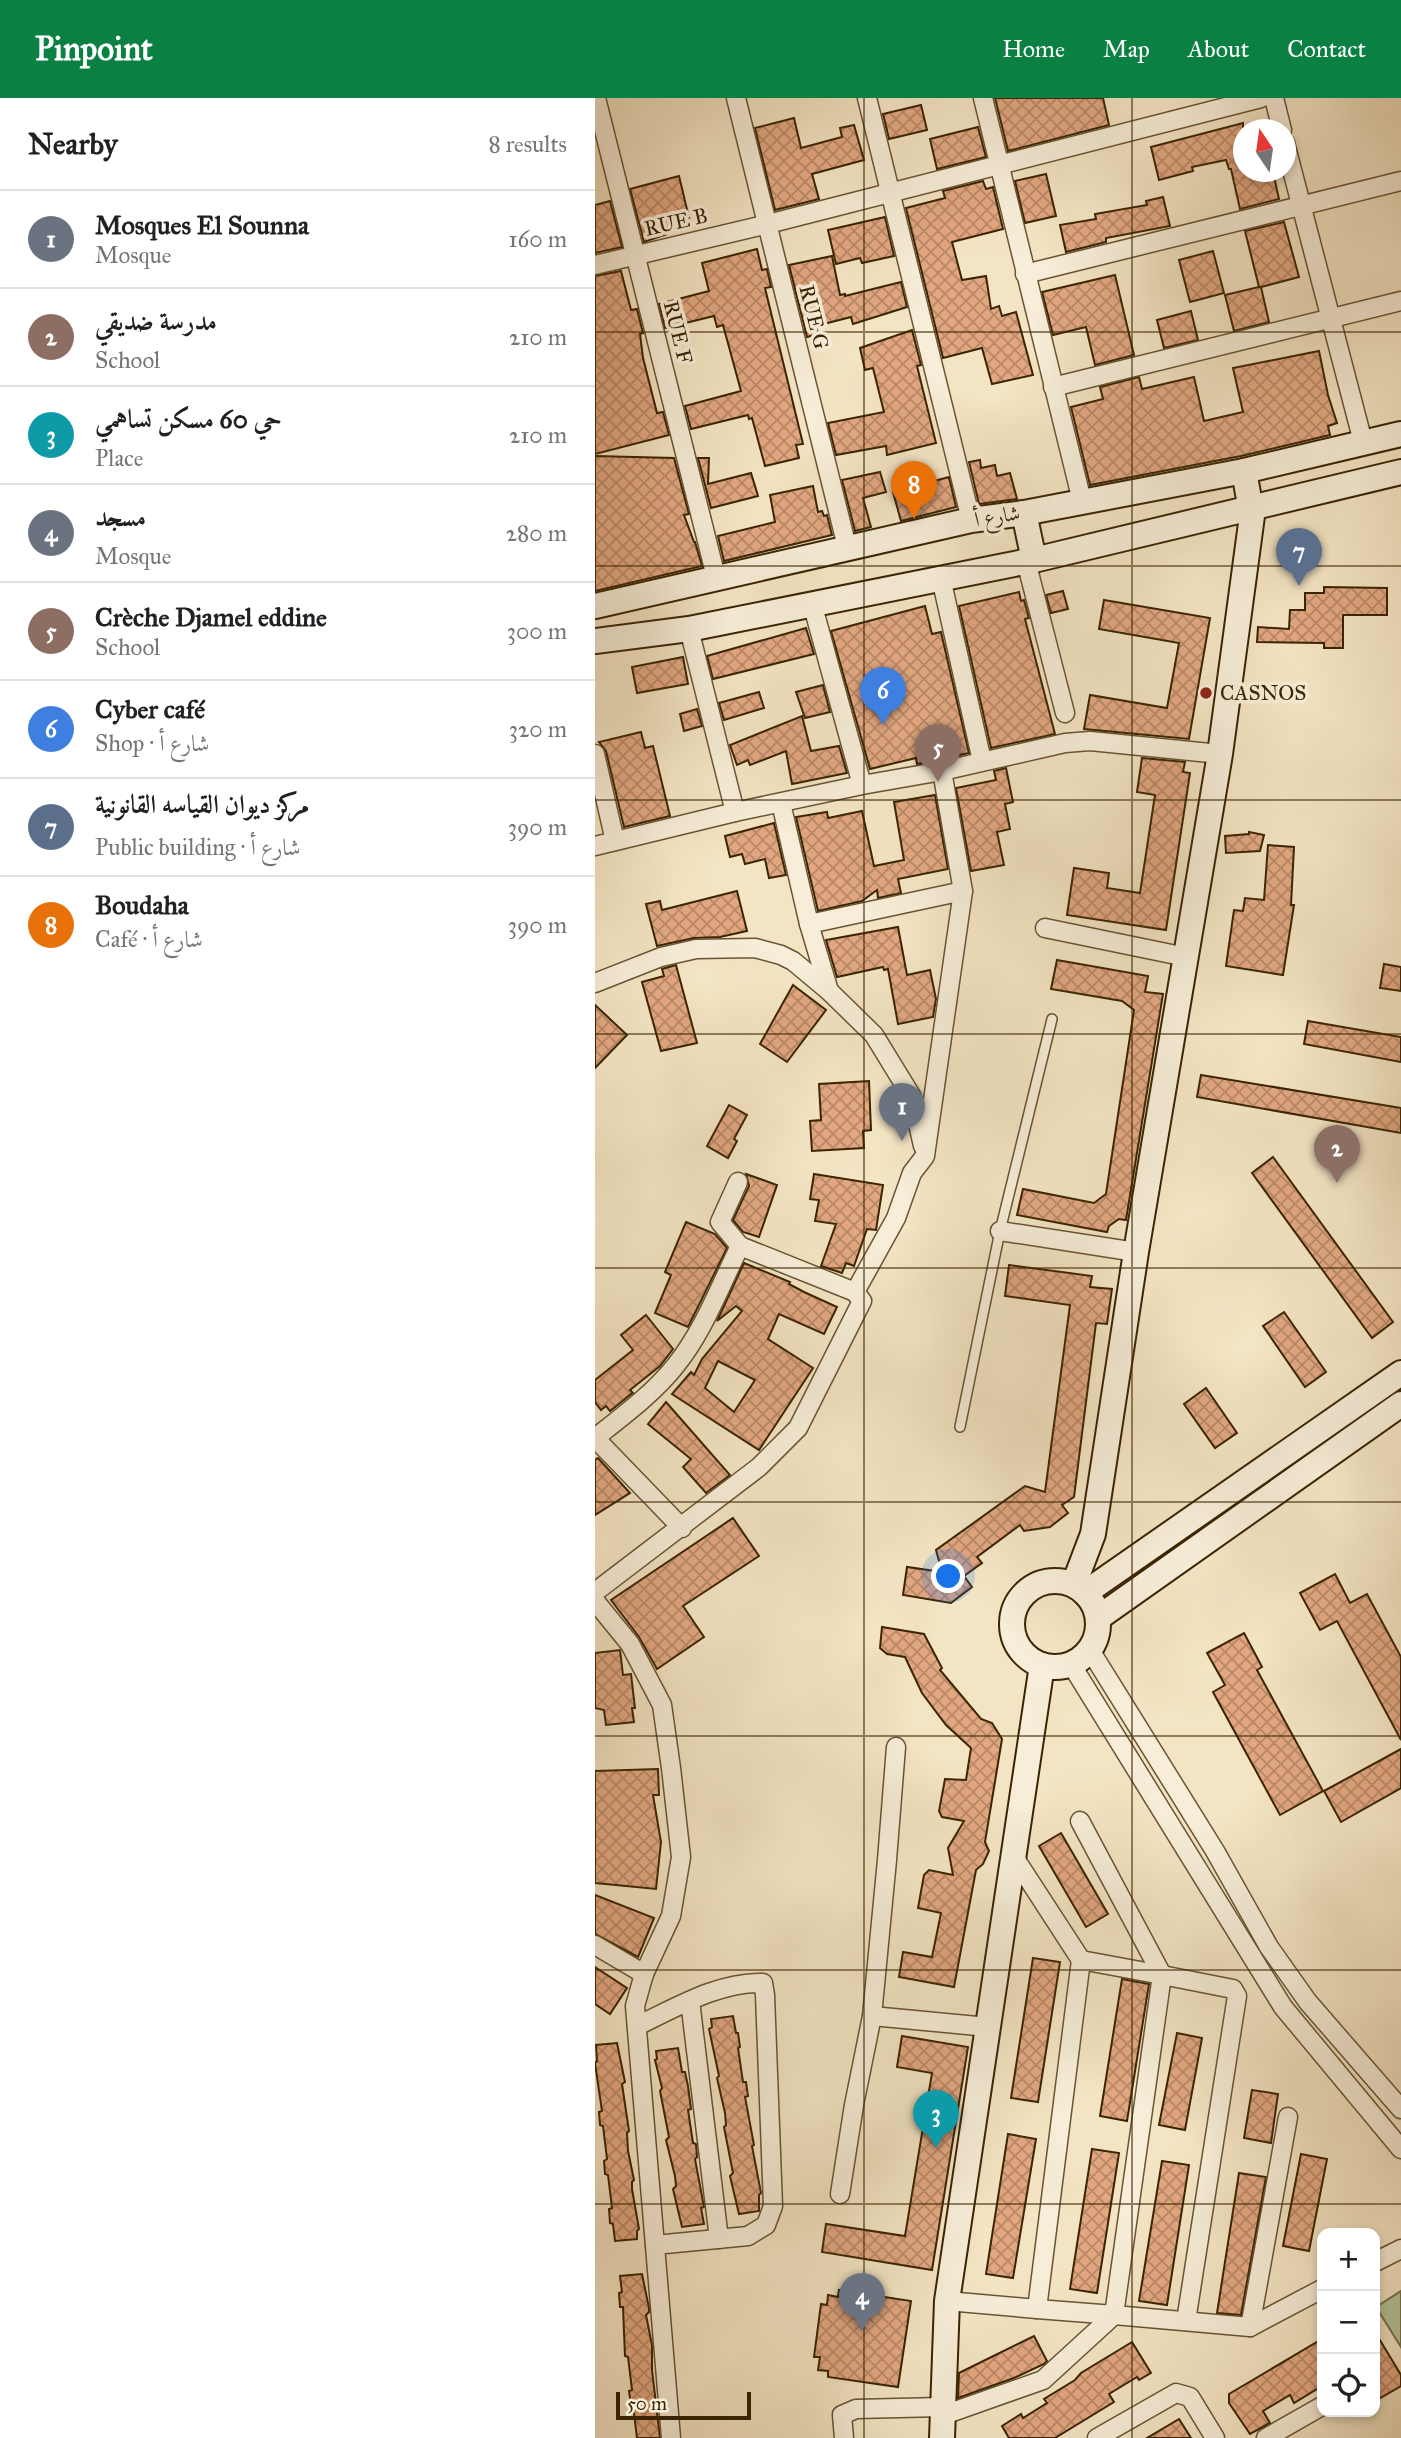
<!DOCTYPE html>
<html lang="en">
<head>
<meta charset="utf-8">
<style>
	body { margin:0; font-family:"IM FELL Great Primer",Amiri,serif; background:#f2f2f2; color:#202124 }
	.controls { position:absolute; right:21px; bottom:21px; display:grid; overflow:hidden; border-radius:14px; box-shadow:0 4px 10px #0003 }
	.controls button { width:63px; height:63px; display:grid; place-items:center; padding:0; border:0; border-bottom:2px solid #e0e0e0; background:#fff; color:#202124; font:35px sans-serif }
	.compass { position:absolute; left:638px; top:21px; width:63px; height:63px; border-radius:50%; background:#fff; box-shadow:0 4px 10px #0003; rotate:347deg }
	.scale { position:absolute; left:21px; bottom:18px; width:135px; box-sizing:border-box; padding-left:7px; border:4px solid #3a2402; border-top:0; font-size:19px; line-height:24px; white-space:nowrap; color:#3a2402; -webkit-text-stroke:5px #f7edd8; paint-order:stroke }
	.you { position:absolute; left:354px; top:1479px; width:24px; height:24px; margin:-18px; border:5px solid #fff; border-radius:50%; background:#1a73e8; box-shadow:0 0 0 10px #1a73e833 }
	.badge { display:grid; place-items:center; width:46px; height:46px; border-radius:50%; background:#0b8043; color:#fff; font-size:23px; font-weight:700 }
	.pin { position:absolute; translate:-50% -58px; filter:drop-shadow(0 2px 4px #0008) }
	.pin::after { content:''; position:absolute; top:37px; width:24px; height:21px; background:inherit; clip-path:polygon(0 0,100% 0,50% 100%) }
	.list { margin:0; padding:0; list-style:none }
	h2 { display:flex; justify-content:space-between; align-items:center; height:91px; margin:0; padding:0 28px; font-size:30px }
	h2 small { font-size:23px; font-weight:400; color:#757577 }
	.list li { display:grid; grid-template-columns:46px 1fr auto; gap:21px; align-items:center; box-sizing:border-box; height:98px; padding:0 28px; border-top:2px solid #e0e0e0 }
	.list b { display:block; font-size:26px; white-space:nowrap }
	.list p { margin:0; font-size:23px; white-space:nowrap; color:#757577 }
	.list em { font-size:23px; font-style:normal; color:#757577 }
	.icon { flex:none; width:38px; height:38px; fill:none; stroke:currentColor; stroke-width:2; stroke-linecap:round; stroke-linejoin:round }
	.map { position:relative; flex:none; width:806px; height:2340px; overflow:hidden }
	header { display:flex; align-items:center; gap:42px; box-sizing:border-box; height:98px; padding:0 35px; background:#0b8043; color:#fff }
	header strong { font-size:33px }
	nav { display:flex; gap:38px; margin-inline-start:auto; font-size:24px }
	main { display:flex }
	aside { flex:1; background:#fff }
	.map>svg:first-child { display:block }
	.garden { fill:#b4c599; stroke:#77744e; stroke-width:2 }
	.building { fill:url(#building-cross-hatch); stroke:#3a2402; stroke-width:2; fill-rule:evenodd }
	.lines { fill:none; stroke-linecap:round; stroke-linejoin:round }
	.lane-casing { stroke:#685432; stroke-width:12 }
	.street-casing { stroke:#685432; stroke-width:21 }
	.secondary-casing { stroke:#3a2402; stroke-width:28 }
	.lane { stroke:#f7edd8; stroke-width:9 }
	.street { stroke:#f7edd8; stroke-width:18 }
	.secondary { stroke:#f7edd8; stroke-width:24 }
	.grid { fill:none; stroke:#3a2402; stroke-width:2; stroke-opacity:0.55 }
	.poi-dot { fill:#8f2418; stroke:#f7edd8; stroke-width:2.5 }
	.labels { text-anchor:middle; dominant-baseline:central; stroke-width:7; stroke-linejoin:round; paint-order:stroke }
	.street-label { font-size:21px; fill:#3a2402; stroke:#f7edd8 }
	.poi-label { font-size:21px; fill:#3a2402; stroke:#f7edd8; text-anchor:start }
</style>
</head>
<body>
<header>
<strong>Pinpoint</strong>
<nav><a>Home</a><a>Map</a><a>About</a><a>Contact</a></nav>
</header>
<main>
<aside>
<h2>Nearby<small>8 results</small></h2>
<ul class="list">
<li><span class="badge" style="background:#6b7280">1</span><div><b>Mosques El Sounna</b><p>Mosque</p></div><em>160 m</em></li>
<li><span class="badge" style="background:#8d6e63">2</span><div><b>مدرسة ضديقي</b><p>School</p></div><em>210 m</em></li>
<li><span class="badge" style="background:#0f9aa8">3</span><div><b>حي 60 مسكن تساهمي</b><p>Place</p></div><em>210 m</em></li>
<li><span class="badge" style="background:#6b7280">4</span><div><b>مسجد</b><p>Mosque</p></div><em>280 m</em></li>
<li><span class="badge" style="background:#8d6e63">5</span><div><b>Crèche Djamel eddine</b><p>School</p></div><em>300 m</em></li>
<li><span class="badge" style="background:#3f7fe0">6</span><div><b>Cyber café</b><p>Shop · شارع أ</p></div><em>320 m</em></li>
<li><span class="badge" style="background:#5c6f8a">7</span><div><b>مركز ديوان القياسه القانونية</b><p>Public building · شارع أ</p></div><em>390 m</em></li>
<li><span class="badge" style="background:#e8710a">8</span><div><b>Boudaha</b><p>Café · شارع أ</p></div><em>390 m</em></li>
</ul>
</aside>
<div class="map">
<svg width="806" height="2340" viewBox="0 0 806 2340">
	<defs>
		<pattern id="building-cross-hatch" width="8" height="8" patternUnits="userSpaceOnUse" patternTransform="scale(1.75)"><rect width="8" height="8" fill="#e2a781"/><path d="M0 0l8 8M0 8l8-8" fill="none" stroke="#b88867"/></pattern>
	</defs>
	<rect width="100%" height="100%" fill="#f3e4c3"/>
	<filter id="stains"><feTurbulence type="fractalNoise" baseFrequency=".00286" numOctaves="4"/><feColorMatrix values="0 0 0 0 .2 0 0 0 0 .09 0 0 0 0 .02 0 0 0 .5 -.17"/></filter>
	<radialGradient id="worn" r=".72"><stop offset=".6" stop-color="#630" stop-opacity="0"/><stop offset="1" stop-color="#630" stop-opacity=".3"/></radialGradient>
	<polygon class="garden" points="806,2193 806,2249 781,2209"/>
	<g class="building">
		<polygon points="400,0 508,0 514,27 413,53"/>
		<polygon points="326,7 332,32 294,41 288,16"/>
		<polygon points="199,20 206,50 247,39 245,30 259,27 269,62 217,76 224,101 180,112 160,30"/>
		<polygon points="648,25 648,74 678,74 684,101 645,111 636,71 634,71 631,62 597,69 598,73 564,82 556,49"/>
		<polygon points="383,29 391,59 342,71 335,41"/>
		<polygon points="451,76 461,118 430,125 420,83"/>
		<polygon points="84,78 95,124 71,130 72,136 49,144 35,91"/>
		<polygon points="388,83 391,91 398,89 408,131 357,144 367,182 391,178 396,211 404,208 407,218 421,214 438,277 397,286 387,250 348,260 311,110 350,100 348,93"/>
		<polygon points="568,99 575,128 511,140 511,144 471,154 465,127 501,121 500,116 552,107 551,103"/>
		<polygon points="15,103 27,149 0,155 0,107"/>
		<polygon points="290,119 299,158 267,165 265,160 241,166 233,132"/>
		<polygon points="689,124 704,179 666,189 674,224 639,233 630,197 664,189 650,133"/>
		<polygon points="162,151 167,172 172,171 176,189 170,190 208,346 201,347 204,360 170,368 157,320 154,321 153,317 96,331 90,308 146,293 128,227 122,229 119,218 70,230 64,206 114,193 107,165"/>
		<polygon points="618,153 629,195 595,204 584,162"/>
		<polygon points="237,158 245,197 250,196 250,198 306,184 312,209 258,226 256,219 221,228 223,236 212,239 194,167"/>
		<polygon points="26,173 36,212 42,211 48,235 45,236 48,260 62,315 68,314 74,337 0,356 0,178"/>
		<polygon points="520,177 539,257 500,267 491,229 458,237 447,194"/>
		<polygon points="596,213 603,242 569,250 562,222"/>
		<polygon points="317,232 326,267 322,268 341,345 292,357 291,348 241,357 233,325 289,314 278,270 270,272 265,250"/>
		<polygon points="724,253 733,297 742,325 733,328 735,337 646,358 495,387 476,309 508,301 505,289 544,279 547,291 599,279 609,323 648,314 638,270"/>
		<polygon points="0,358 79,360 94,416 89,417 99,444 100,444 107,468 0,493"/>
		<polygon points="103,360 114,360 113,386 156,375 163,398 116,410"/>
		<polygon points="385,362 386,370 400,367 402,378 415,375 422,401 384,406 374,364"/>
		<polygon points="285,374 291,394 268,400 276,429 260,433 247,382"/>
		<polygon points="354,379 361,409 306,423 298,394"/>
		<polygon points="218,388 223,414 227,413 229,418 232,417 237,437 129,463 123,438 180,424 175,397"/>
		<polygon points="729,489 792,490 792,517 748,517 748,550 729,550 729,545 662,544 663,529 694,531 695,512 710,512 710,495 729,495"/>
		<polygon points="468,493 473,511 456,515 451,497"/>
		<polygon points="424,494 426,503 429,502 434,520 430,521 460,636 396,650 364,508"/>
		<polygon points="509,502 615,520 594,641 489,631 495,597 572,610 584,545 504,531"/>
		<polygon points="330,508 337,536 346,534 374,655 322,666 321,660 275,671 236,533"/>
		<polygon points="211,530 219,556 118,581 112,558"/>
		<polygon points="88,559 93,586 42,595 37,569"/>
		<polygon points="228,587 235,614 210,620 201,594"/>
		<polygon points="164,594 169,610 129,622 124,605"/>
		<polygon points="102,611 107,628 89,633 85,616"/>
		<polygon points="207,618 216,653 244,648 252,675 197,686 191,653 155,667 153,662 142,667 135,647"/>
		<polygon points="46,634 50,650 58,648 75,718 29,729 11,653 4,644"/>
		<polygon points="547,660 590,664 588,674 595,675 571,832 472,817 479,770 514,775 512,790 545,795 560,697 542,694"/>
		<polygon points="411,670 418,704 410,706 415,731 402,734 409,767 376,773 361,690 401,682 399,673"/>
		<polygon points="340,697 353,771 303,781 306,795 283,800 282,792 267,803 223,813 201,719 232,714 233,720 267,713 279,768 309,762 299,704"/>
		<polygon points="179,725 191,777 174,780 170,761 150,766 147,756 135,759 130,738"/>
		<polygon points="654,734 669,737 665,753 631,755 630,738 654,736"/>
		<polygon points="673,747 699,749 696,807 699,807 688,877 631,868 639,812 648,813 650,800 669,802"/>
		<polygon points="142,793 152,833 125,839 99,840 62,848 51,806 65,803 67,812"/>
		<polygon points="303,829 312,877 335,872 341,901 338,919 303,926 293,871 289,872 288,869 242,879 231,842"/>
		<polygon points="462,862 553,878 550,894 568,896 531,1122 524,1121 514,1128 512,1134 422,1117 428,1091 499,1105 511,1096 539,912 527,903 456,891"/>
		<polygon points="789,866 806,869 806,893 785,890"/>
		<polygon points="81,867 102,945 66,953 47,884 69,878 67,871"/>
		<polygon points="198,887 231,912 192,964 165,946"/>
		<polygon points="0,907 32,937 0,970"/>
		<polygon points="713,923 806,939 806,964 709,946"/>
		<polygon points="606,977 806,1010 806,1035 602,999"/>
		<polygon points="274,983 276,1032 268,1033 269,1050 217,1053 215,1023 226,1022 224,986"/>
		<polygon points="134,1007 152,1017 139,1041 142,1043 133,1060 112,1048"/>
		<polygon points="678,1059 798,1224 777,1240 657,1075"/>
		<polygon points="151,1076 182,1087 164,1139 148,1134 138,1122 154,1088"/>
		<polygon points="219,1076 288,1087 281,1132 272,1131 259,1168 251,1165 247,1175 226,1168 241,1126 220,1123 224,1102 215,1101"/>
		<polygon points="91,1124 120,1136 132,1150 93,1229 60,1215 76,1177 70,1174"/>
		<path d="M 149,1165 L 195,1184 L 194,1186 L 209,1194 L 242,1209 L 229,1236 L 184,1216 L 173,1241 L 218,1270 L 164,1352 L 77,1296 L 96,1274 L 99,1277 L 107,1261 L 147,1213 L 141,1208 L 122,1223 ZM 123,1263 L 160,1282 L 139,1314 L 110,1290 Z"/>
		<polygon points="414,1167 497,1178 495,1189 517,1191 512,1226 501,1225 479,1399 467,1407 473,1415 455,1429 429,1433 425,1427 382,1459 387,1465 369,1478 377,1489 356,1505 308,1497 312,1469 347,1474 341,1452 430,1388 450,1394 475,1207 410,1198"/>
		<polygon points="689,1214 731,1274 710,1289 668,1228"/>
		<polygon points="51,1217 78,1251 65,1268 35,1292 38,1295 35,1297 15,1313 11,1308 6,1312 0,1304 0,1282 38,1252 26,1237"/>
		<polygon points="611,1290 642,1335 620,1350 589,1306"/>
		<polygon points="71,1304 135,1377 111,1395 88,1369 96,1361 53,1326"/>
		<polygon points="3,1360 35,1395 0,1417 0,1362"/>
		<polygon points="138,1420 164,1458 88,1508 109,1539 62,1571 44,1539 16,1502"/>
		<polygon points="740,1476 755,1505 772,1496 806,1559 806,1642 742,1523 725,1532 705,1495"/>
		<polygon points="287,1529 329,1536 347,1570 345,1572 386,1621 397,1625 407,1641 390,1744 394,1753 388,1766 381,1772 359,1889 304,1879 308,1854 337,1859 346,1815 323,1810 329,1777 334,1772 358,1777 353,1750 369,1723 347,1719 344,1713 350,1681 371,1682 376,1650 351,1627 327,1595 310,1559 292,1556 285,1550"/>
		<polygon points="649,1535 667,1569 662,1572 728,1693 685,1717 618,1594 630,1587 612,1555"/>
		<polygon points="25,1552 28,1577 36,1576 40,1610 37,1610 39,1624 11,1627 9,1612 0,1610 0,1555"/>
		<polygon points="806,1651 806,1690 746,1724 729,1693"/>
		<polygon points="63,1671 64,1697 58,1697 66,1744 61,1791 0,1785 0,1673"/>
		<polygon points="466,1735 513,1816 491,1829 444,1748"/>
		<polygon points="0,1797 59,1820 43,1859 0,1836"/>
		<polygon points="438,1860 465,1864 443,2004 416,2000"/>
		<polygon points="0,1869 32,1890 15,1916 0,1906"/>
		<polygon points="527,1881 554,1886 532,2023 505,2018"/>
		<polygon points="138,1918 141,1935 143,1935 145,1949 143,1950 148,1984 151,1984 153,1998 150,1999 159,2047 157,2048 166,2095 164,2097 164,2113 144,2116 135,2078 138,2075 129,2029 131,2027 130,2015 122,1980 124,1978 114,1931 117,1929 116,1921"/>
		<polygon points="582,1935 607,1940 590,2032 564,2027"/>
		<polygon points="307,1938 373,1949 337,2172 227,2154 231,2126 310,2138 337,1975 302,1969"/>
		<polygon points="22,1945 30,1984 27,1986 34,2033 32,2035 33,2053 39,2082 37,2084 37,2091 44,2131 42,2133 42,2141 20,2143 18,2126 15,2125 14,2111 17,2110 13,2077 10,2076 9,2063 12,2061 8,2028 5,2027 4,2014 7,2013 0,1965 2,1963 1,1947"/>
		<polygon points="83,1950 87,1974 90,1974 93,1988 96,2011 93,2012 98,2045 101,2046 102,2059 100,2061 109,2109 106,2110 109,2126 87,2129 78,2091 81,2088 80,2078 71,2042 74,2039 65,1993 67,1990 60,1962 62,1961 61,1953"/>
		<polygon points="657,1992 683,1996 676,2045 649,2040"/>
		<polygon points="413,2036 441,2041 418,2180 391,2176"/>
		<polygon points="497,2051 524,2055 502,2195 475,2191"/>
		<polygon points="706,2056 732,2061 714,2153 688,2148"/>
		<polygon points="567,2063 594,2067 572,2207 544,2203"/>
		<polygon points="644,2075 671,2079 646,2217 622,2215"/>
		<polygon points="47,2176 54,2210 54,2214 51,2217 57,2247 57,2272 65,2340 42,2340 38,2308 36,2307 34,2293 37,2292 33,2259 30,2258 28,2209 25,2209 24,2195 27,2194 25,2178"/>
		<polygon points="244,2192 316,2203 303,2289 233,2279 233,2273 223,2272 225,2259 219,2259 226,2206 232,2207 233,2197 243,2199"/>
		<polygon points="780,2234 806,2277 806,2288 780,2303"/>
		<polygon points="439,2238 452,2263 449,2266 419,2280 363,2300 364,2275"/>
		<polygon points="727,2241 727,2288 699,2305 695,2297 668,2313 675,2325 655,2336 634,2305 634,2296"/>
		<polygon points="537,2244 556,2275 544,2282 542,2279 514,2296 519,2304 460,2340 414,2340 407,2328 426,2316 428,2320 452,2305 449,2301 480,2282 486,2275"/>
		<polygon points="584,2321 596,2340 552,2340"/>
	</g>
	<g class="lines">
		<g class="lane-casing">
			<polyline id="lane" points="365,1329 405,1133 457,921"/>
		</g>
		<g class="street-casing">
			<g id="street">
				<polyline points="1,0 121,479"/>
				<polyline points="141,0 252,449"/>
				<polyline points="272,0 376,422"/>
				<polyline points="388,0 487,403"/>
				<polyline points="679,0 687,32"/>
				<polyline points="690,45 768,344"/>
				<polyline points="0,167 173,126 666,0"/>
				<polyline points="430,176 806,83"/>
				<polyline points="458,289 806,203"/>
				<polyline points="431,463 470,615"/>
				<polyline points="346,480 387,663"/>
				<polyline points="217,505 267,687"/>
				<polyline points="94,531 140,714"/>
				<polyline points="0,656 20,743"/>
				<polyline points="186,705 214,826 234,893"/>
				<polyline points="0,748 140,714 267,687 347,673 470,645 495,643 625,656"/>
				<polyline points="214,826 368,793"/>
				<polyline points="450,830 591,859"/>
				<polyline points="0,885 66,859 101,851 160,850 186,857 198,863 234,893 279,937 317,999 328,1048"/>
				<polyline points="143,1084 125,1124 145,1148"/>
				<polyline points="405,1133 541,1154"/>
				<path d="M 87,1430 L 0,1340 C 28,1318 59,1295 81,1267 C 109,1232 125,1188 145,1148 L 260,1194"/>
				<polyline points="0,1494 164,1369 203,1330 267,1203 260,1194 301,1120 317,1075 330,1058 368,793 347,673"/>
				<polyline points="0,1503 35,1546 67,1607 76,1670 86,1759 76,1818 49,1876 0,1847"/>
				<polyline points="495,1552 620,1753 674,1849 713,1904 806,2011"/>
				<polyline points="476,1566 688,1909 806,2051"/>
				<polyline points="485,1723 567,1877"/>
				<polyline points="419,1759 486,1862"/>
				<polyline points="49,1876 40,1908 76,2340"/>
				<polyline points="567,1877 486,1862 442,2211 519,2217 567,1877 638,1891 642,1898 591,2223"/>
				<polyline points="95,1903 124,2141"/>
				<polyline points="277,1918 393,1929"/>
				<path d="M 42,1928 C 80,1910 125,1883 168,1885 L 170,1897 L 178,2108 L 171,2127 L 153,2138 L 60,2147"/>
				<polyline points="245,2096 259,2007 277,1918 292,1762 301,1649"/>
				<polyline points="780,2164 806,2151"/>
				<polyline points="352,2203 442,2211"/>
				<polyline points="655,2229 693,2019"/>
				<polyline points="346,2318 448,2282 519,2217 655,2229 727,2191"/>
				<polyline points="249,2340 247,2317 261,2311 347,2309"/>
				<polyline points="502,2340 581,2295 595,2299 620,2340"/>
				<polyline points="671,2340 727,2308"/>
			</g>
		</g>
		<g class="secondary-casing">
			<g id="secondary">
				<polyline points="429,415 439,462"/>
				<polyline points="0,508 376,422 429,415 649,373 806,336"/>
				<polyline points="0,543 94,531 439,462 806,374"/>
				<circle cx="460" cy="1526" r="43"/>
				<polyline points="479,1486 498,1436 541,1154 625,656 657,418 649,373"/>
				<polyline points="490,1495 806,1275"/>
				<polyline points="503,1520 806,1306"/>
				<polyline points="347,2340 352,2203 447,1567"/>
			</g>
		</g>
		<use href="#lane" class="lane"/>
		<use href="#street" class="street"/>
		<use href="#secondary" class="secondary"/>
	</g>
	<path class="grid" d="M 269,0 L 269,2340M 537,0 L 537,2340M 0,234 L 806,234M 0,468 L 806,468M 0,702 L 806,702M 0,936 L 806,936M 0,1170 L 806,1170M 0,1404 L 806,1404M 0,1638 L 806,1638M 0,1872 L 806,1872M 0,2106 L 806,2106"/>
	<circle class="poi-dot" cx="611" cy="595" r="7"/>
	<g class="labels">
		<g class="street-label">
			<text transform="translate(81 124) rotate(-13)">RUE B</text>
			<text transform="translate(219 219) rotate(76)">RUE G</text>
			<text transform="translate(83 234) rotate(76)">RUE F</text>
			<text transform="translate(402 418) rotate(-9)">شارع أ</text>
		</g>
		<g class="poi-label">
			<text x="625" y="595">CASNOS</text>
		</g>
	</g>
	<rect width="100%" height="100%" filter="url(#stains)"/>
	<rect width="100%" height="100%" fill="url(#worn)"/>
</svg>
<div class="controls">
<button>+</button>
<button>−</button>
<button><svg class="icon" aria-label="locate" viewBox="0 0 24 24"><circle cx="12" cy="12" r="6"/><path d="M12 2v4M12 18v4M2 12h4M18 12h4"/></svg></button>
</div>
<svg class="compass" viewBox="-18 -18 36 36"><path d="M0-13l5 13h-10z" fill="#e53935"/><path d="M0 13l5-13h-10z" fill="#757577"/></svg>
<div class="scale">50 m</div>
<div class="you"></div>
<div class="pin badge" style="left:307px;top:1043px;background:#6b7280">1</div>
<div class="pin badge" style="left:742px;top:1085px;background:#8d6e63">2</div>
<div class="pin badge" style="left:341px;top:2050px;background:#0f9aa8">3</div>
<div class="pin badge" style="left:267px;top:2233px;background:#6b7280">4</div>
<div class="pin badge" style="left:343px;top:684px;background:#8d6e63">5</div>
<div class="pin badge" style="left:288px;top:627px;background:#3f7fe0">6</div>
<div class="pin badge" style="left:704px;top:488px;background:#5c6f8a">7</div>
<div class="pin badge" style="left:319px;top:421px;background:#e8710a">8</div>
</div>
</main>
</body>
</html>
